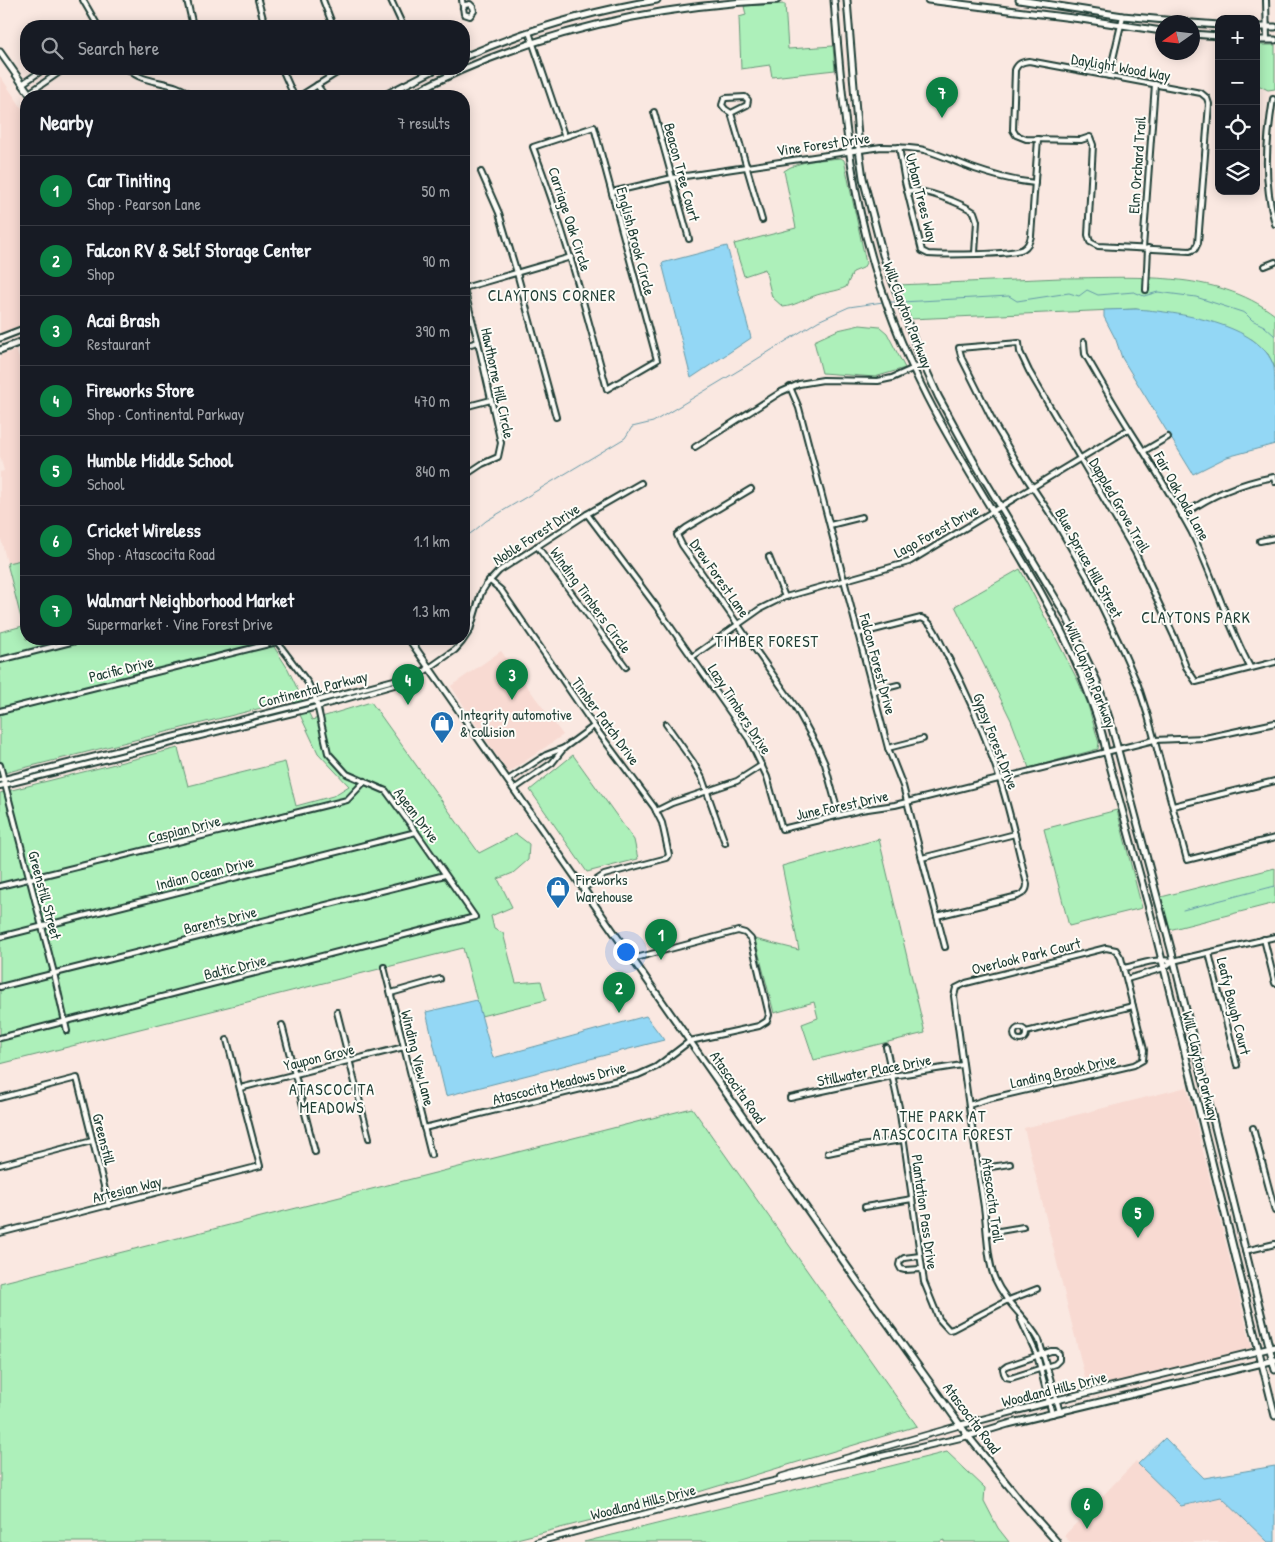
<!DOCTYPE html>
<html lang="en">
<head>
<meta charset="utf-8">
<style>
	body { margin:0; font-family:"Patrick Hand",sans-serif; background:#242831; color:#f1f3f6 }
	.controls { position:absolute; right:15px; top:15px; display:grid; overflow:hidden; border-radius:10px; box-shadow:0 2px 12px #0003 }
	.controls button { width:45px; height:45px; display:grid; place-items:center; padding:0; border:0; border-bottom:1px solid #363941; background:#171b24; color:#f1f3f6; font:25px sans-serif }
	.compass { position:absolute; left:1155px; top:15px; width:45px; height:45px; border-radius:50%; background:#171b24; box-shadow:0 2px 12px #0003; rotate:256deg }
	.you { position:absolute; left:625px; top:951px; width:18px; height:18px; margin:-12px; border:4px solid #fff; border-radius:50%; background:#1a73e8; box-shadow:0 0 0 8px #1a73e833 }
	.badge { display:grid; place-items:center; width:32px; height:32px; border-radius:50%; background:#0b8043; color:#fff; font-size:16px; font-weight:700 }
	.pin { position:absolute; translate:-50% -41px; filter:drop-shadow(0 1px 2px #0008) }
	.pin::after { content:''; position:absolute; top:26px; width:18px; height:15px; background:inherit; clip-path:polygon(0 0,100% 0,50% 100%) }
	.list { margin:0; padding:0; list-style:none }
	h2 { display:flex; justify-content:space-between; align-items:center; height:65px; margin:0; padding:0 20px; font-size:21px }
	h2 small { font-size:16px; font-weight:400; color:#9ea1a6 }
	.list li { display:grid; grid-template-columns:32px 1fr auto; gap:15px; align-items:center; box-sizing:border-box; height:70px; padding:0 20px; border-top:1px solid #363941 }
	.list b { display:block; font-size:19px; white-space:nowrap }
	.list p { margin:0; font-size:16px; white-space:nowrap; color:#9ea1a6 }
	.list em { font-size:16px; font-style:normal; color:#9ea1a6 }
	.icon { flex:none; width:28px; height:28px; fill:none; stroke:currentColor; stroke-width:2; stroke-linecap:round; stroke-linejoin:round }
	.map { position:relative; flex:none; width:1275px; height:1542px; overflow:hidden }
	.search { position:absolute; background:#171b24; box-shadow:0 2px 12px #0003; left:20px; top:20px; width:450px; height:55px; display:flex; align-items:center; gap:12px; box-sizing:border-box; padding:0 18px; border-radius:20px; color:#9ea1a6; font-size:19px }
	.panel { position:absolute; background:#171b24; box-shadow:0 2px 12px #0003; left:20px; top:90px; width:450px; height:555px; border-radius:20px }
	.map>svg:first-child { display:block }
	.built { fill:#f8dad2 }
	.green { fill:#adf0ba; stroke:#669677 }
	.water { fill:#93d7f5; stroke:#6599a8 }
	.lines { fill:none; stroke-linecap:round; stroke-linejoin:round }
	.stream { stroke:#6599a8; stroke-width:1 }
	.minor-casing { stroke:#1f3d34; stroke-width:8 }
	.tertiary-casing { stroke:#1f3d34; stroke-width:8 }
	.secondary-casing { stroke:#1f3d34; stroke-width:9 }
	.minor { stroke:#fdfcf7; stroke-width:4 }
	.tertiary { stroke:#fdfcf7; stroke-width:4.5 }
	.secondary { stroke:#fdfcf7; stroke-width:5 }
	.labels { text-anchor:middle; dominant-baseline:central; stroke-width:4; stroke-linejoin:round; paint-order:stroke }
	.street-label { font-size:15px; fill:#1f3d34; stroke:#fdfcf7 }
	.poi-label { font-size:15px; fill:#1f3d34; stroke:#fdfcf7; text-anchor:start }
	.neighbourhood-label { font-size:16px; letter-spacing:1px; fill:#1f3d34; stroke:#fdfcf7 }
</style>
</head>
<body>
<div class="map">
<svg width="1275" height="1542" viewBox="0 0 1275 1542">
	<rect width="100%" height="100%" fill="#fae8e1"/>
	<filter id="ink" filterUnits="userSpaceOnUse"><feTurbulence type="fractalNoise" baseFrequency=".02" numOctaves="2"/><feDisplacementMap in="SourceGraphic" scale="10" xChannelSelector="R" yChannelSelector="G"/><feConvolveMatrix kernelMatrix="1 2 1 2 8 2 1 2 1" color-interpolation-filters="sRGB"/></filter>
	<g filter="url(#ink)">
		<g class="built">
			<polygon points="0,76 26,114 26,323 0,334"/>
			<polygon points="16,350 26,378 26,559 7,563 0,535 0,472 4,471 0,456 0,355"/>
			<polygon points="501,651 563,735 508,773 451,686"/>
			<polygon points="1187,1087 1252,1348 1088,1390 1024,1128"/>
			<polygon points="1136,1461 1181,1506 1221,1497 1268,1542 1070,1542 1064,1536"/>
		</g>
		<g class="green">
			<polygon points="785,4 788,49 833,46 835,70 772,77 770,65 741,69 739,17 746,15 744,6"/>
			<polygon points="1256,45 1275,45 1275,89 1268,90 1256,84"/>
			<path d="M 841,158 L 844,160 L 866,263 L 863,268 L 853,272 L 846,287 C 836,292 824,292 814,296 C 803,300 794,306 783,307 L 772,297 L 765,269 L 744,276 L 734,244 L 796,228 L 784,171 C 799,160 822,160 841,158 Z"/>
			<path d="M 1061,278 C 1132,278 1215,269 1275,315 L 1275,368 L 1268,354 L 1253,340 L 1234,331 L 1136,309 L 910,319 L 898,285 Z"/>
			<polygon points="860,325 880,327 887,333 905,368 875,377 822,373 814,341 838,330"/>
			<polygon points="26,559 26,639 269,639 288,669 312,720 371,702 479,853 516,834 529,844 528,860 513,873 498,879 512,907 491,916 494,929 503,933 516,983 541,981 546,1000 481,1016 463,948 0,1064 0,793 178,748 188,786 285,762 296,806 333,796 349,786 318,753 293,700 0,774 0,632 23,626 7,563"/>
			<polygon points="1020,569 1078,681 1087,702 1099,743 1098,749 1029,768 1011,720 955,606"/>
			<polygon points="573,755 634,840 638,859 587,872 530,790"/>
			<polygon points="1117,810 1142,908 1069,926 1044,829"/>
			<polygon points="879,839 925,1033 814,1060 802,1024 818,1018 814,1002 774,1013 755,939 799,950 782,866"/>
			<polygon points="1275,868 1275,903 1169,930 1161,897"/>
			<polygon points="692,1108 917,1426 682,1497 505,1542 0,1542 0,1283"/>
			<polygon points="947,1452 985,1488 984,1501 998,1528 1009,1542 944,1542 944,1540 939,1542 584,1542"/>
		</g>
		<g class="water">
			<polygon points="727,246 751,338 691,378 662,263"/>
			<path d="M 1136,309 C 1175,312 1261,323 1274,367 C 1275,374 1275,383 1275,390 C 1275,408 1275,426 1275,444 L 1227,457 L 1193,474 L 1122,358 L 1116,340 L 1104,317 L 1104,310 Z"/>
			<polygon points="477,1000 493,1058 646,1016 664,1040 446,1096 426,1012"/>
			<polygon points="1165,1438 1204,1478 1275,1466 1275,1542 1268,1542 1221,1497 1181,1506 1138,1464"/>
		</g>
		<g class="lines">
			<g class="stream">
				<polyline points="890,302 898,302"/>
				<polyline points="902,302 1009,296 1017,301 1069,293 1079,296 1087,290 1098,295 1134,292 1144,296 1158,292 1196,297 1245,313 1252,320 1264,326 1275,336"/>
				<polyline points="464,538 474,531 486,521 625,438 632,427 653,422 746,366 818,321 849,307 883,302"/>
				<polyline points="1183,910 1275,886"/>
			</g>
			<g class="minor-casing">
				<g id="minor">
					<polyline points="83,0 98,26"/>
					<polyline points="187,0 193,26"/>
					<polyline points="258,0 265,26"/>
					<polyline points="323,0 333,26"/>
					<polyline points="391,0 403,26"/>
					<polyline points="462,0 464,14 470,16 474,11 473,7 470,4 465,5 463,8"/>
					<polyline points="1266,0 1267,40"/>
					<polyline points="529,32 564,135"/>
					<path d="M 1029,61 L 1201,93 L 1207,98 L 1209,104 L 1198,243 L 1195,249 L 1190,251 L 1098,246 L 1090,242 L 1088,235 L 1093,145 L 1090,137 L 1081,140 L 1026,139 L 1016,135 L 1013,130 L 1015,70 C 1018,63 1022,62 1029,61 Z"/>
					<path d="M 128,69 C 146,86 174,79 192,96"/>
					<polyline points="282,69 294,96"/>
					<polyline points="1109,76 1123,16"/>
					<polyline points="22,84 44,69"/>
					<polyline points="317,85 325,96"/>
					<polyline points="29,93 64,69"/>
					<polyline points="300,96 343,69"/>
					<path d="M 1273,99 C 1266,143 1263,180 1275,224"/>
					<polyline points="654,112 689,239"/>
					<polyline points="731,113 747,105 748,100 745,97 726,98 724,99 722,105 725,109 731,113 762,220"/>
					<path d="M 594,127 L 657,360 L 607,389 C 585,307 563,226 533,147 Z"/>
					<path d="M 899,147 L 905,182 L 922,251 L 928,254 C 945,255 1011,255 1023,249 C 1028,246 1030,241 1031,236 L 1038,139"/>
					<polyline points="481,172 499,213 517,273 556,417"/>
					<path d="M 907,191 C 923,188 961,203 974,212 L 977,221 L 975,253"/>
					<path d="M 612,192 L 672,178 L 881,147 C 895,147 910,147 924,150 C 942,155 958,163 975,169 C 995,176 1014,181 1035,183"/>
					<polyline points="1143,248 1155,84"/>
					<polyline points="1265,266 1275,262"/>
					<polyline points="464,288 571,257"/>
					<polyline points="464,289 478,342 501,443 498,457 482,464 464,476"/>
					<polyline points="1146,290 1148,248"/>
					<path d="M 1084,342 L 1085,354 C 1100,380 1114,405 1130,430 C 1151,463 1172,496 1191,531 C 1213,575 1227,624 1250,667"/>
					<polyline points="464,346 478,342"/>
					<polyline points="790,387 799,408 888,748 903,786 945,947"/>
					<polyline points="464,407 491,400"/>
					<polyline points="695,447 781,392 799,384 823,380 878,381 892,378 923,364"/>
					<polyline points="1144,451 1168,437"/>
					<polyline points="751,489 686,528 677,535 682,545 795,706 817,746 825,764 839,815"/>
					<polyline points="587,514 656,606 749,739 767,777 782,829 861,810 895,805 1154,740 1205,738 1275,723"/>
					<path d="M 1182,516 C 1210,495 1240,483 1274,477 L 1275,482"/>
					<polyline points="830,525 862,517"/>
					<polyline points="1260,541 1275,538"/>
					<polyline points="537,546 626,667"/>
					<polyline points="769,557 785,597"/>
					<polyline points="489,580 501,590 594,726 654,807 662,823 669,855 667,858 604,875 584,888"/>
					<path d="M 858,634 L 921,618 C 933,621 939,641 945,651 C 967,692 986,736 1000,780 C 1011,815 1018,849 1027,884 C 1027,891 1024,893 1018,896 L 937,916"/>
					<polyline points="692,657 760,609 782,598 909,562 1129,429"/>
					<polyline points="0,660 83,639"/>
					<polyline points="1275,662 1196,682 1186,667 1174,636 1135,552 1029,371 1020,352 1019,343 959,348 962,359 996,427 1027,479 1059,527 1087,576 1123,651 1138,685 1148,716 1187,860 1275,838"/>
					<polyline points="874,691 898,685"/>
					<polyline points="0,711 277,642"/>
					<polyline points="666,724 693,762 702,778 725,843"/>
					<polyline points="888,748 923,739"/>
					<polyline points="0,765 54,973 67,1031"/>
					<polyline points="0,780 319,700 405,677 423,671"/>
					<polyline points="508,780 546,755 564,748"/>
					<polyline points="0,786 317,707 412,680 455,650 462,642 470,630 481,593 486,585 499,571 587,514 641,483"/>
					<polyline points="514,789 552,763 564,748 594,726"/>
					<polyline points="1173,806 1275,781"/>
					<polyline points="656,811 672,803 737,781 762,765"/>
					<polyline points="922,858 1015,834"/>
					<polyline points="0,886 347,800 365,781"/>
					<polyline points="0,937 416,832"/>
					<polyline points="1264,939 1275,983"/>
					<polyline points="1209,953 1237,1065"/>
					<polyline points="384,967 431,1155"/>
					<path d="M 1124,968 C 1141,964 1155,958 1173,961 L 1275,937"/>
					<polyline points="1127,979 1164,968 1173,961"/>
					<polyline points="0,987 445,875"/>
					<polyline points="391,993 440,979"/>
					<polyline points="337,1012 369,1138"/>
					<polyline points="282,1025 315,1152"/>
					<circle cx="1020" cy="1034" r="6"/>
					<polyline points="1026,1032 1133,1006"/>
					<polyline points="0,1038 475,917 416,832 386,791 347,774 328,753 316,700 308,683 275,639"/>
					<polyline points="886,1047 899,1107 924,1282 939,1319 949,1330 953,1329 1006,1301 1037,1289"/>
					<polyline points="240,1088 404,1047"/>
					<polyline points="0,1098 77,1078 109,1206"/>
					<polyline points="790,1098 892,1076 962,1065"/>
					<path d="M 969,1105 L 988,1099 L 1134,1065 L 1143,1060 L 1144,1050 L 1121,958 L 1116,950 L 1106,948 L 966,983 L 956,988 L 954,996 C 963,1066 973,1137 984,1207 C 987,1227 987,1262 995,1279 C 1006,1304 1026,1317 1039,1340 L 1060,1412"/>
					<polyline points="424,1128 638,1075 656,1067 690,1041 759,1026 767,1021 769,1015 751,939 745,933 738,931 632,959"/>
					<polyline points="1253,1128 1275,1211"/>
					<polyline points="828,1153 861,1146 903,1140"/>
					<polyline points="0,1165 92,1141"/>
					<polyline points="978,1169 1010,1164"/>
					<polyline points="865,1207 912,1199"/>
					<polyline points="0,1233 260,1166 227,1040"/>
					<polyline points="988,1233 1023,1227"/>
					<polyline points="1245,1251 1275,1244"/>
					<polyline points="920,1256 904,1258 900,1261 899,1265 901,1269 905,1270 921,1269"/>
					<polyline points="1020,1318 1037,1355 1052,1414"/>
					<polygon points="1051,1351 1056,1351 1059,1354 1059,1360 1055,1364 1011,1378 1006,1377 1004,1373 1003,1369 1007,1366"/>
				</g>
			</g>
			<g class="tertiary-casing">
				<g id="tertiary">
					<polyline points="780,1477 961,1425"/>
					<path d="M 537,1542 C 610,1523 684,1503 757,1485 C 828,1468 898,1453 968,1436"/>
				</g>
			</g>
			<g class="secondary-casing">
				<g id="secondary">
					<path d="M 834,0 C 838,54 843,108 851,162 C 863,243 890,324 927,397 C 975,491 1040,576 1081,674 C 1091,700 1101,725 1106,751 L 1150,912 L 1275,1416"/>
					<polyline points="847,0 859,149 863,178 883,255 919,354 938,396 973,460 1065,614 1097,681 1111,724 1171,949 1275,1370"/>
					<polyline points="928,0 1081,19 1162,31"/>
					<polyline points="1019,0 1123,16 1186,22"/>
					<polyline points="1192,23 1219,25"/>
					<polyline points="1256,27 1275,27"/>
					<polyline points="1192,34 1219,36"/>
					<polyline points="1256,40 1275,40"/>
					<polyline points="0,52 31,96"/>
					<path d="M 464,57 C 526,30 591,11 657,0"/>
					<polyline points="383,96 436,69"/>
					<path d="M 408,96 C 522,35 649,6 777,0"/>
					<polyline points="0,338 26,328"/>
					<polyline points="0,350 26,340"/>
					<polyline points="409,639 858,1282 968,1436 1024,1505 1057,1542"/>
					<polyline points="961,1425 1057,1400 1275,1347"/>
					<polyline points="968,1436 1008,1424 1275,1360"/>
				</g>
			</g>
			<use href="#minor" class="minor"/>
			<use href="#tertiary" class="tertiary"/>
			<use href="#secondary" class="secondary"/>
		</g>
	</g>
	<defs>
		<g id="shop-pin" transform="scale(1.25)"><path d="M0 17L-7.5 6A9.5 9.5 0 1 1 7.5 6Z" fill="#1f6fb2" stroke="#fdfcf7"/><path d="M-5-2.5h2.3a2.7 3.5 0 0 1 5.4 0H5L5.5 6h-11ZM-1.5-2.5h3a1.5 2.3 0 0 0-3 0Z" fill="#fff"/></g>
	</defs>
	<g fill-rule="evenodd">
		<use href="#shop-pin" x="442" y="723"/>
		<use href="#shop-pin" x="558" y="888"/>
	</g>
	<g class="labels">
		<g class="street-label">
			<text transform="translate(1121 67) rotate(10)">Daylight Wood Way</text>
			<text transform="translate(823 144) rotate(-8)">Vine Forest Drive</text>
			<text transform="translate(1137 165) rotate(-86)">Elm Orchard Trail</text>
			<text transform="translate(682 172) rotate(75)">Beacon Tree Court</text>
			<text transform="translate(922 198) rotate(76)">Urban Trees Way</text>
			<text transform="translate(570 219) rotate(72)">Carriage Oak Circle</text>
			<text transform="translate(636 241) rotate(75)">English Brook Circle</text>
			<text transform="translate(908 315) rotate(69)">Will Clayton Parkway</text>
			<text transform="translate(498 383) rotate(78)">Hawthorne Hill Circle</text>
			<text transform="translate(1182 496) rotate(61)">Fair Oak Dale Lane</text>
			<text transform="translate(1120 505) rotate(60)">Dappled Grove Trail</text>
			<text transform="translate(936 531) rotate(-29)">Lago Forest Drive</text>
			<text transform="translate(536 534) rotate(-33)">Noble Forest Drive</text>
			<text transform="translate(1089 563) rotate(61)">Blue Spruce Hill Street</text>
			<text transform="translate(720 578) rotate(55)">Drew Forest Lane</text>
			<text transform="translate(591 600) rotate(54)">Winding Timbers Circle</text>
			<text transform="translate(878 664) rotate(75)">Falcon Forest Drive</text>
			<text transform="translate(121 669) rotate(-14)">Pacific Drive</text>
			<text transform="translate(1091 675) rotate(68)">Will Clayton Parkway</text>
			<text transform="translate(313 689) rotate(-14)">Continental Parkway</text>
			<text transform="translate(740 709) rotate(57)">Lazy Timbers Drive</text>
			<text transform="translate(606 721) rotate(54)">Timber Patch Drive</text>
			<text transform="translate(996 741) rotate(69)">Gypsy Forest Drive</text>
			<text transform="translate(842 805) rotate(-12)">June Forest Drive</text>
			<text transform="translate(417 815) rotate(53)">Agean Drive</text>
			<text transform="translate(184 829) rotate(-14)">Caspian Drive</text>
			<text transform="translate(205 873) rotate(-14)">Indian Ocean Drive</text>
			<text transform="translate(45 895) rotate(75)">Greenstill Street</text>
			<text transform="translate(220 920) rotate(-14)">Barents Drive</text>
			<text transform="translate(1026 956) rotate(-14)">Overlook Park Court</text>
			<text transform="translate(235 967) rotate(-14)">Baltic Drive</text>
			<text transform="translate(1234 1006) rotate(76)">Leafy Bough Court</text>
			<text transform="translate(319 1057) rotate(-14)">Yaupon Grove</text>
			<text transform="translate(418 1058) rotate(76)">Winding View Lane</text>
			<text transform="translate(1201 1066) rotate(76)">Will Clayton Parkway</text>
			<text transform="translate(874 1070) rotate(-11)">Stillwater Place Drive</text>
			<text transform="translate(1063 1071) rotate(-13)">Landing Brook Drive</text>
			<text transform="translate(559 1083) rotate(-14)">Atascocita Meadows Drive</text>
			<text transform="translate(738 1087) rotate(55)">Atascocita Road</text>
			<text transform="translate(104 1139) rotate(76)">Greenstill</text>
			<text transform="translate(127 1189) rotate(-14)">Artesian Way</text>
			<text transform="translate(993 1200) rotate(82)">Atascocita Trail</text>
			<text transform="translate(925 1212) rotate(82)">Plantation Pass Drive</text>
			<text transform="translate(1054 1389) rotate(-14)">Woodland Hills Drive</text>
			<text transform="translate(972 1418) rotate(53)">Atascocita Road</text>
			<text transform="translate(643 1502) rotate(-14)">Woodland Hills Drive</text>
		</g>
		<g class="poi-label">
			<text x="460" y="714">Integrity automotive<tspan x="460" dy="17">&amp; collision</tspan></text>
			<text x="576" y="879">Fireworks<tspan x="576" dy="17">Warehouse</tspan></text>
		</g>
		<g class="neighbourhood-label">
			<text x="552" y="295">CLAYTONS CORNER</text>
			<text x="1196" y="617">CLAYTONS PARK</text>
			<text x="767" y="641">TIMBER FOREST</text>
			<text x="332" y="1089">ATASCOCITA<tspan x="332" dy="18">MEADOWS</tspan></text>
			<text x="943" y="1116">THE PARK AT<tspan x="943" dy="18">ATASCOCITA FOREST</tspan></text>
		</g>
	</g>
</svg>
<div class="controls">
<button>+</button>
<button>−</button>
<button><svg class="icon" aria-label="locate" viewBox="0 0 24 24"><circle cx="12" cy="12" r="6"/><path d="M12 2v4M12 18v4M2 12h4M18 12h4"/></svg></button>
<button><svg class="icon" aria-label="layers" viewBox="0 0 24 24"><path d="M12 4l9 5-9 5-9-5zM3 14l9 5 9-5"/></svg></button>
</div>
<svg class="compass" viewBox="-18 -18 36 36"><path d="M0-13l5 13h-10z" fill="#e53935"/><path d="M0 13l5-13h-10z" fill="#9ea1a6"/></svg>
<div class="you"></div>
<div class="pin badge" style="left:661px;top:960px">1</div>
<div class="pin badge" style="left:619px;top:1013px">2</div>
<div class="pin badge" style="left:512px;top:700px">3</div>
<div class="pin badge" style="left:408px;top:705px">4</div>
<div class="pin badge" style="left:1138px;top:1238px">5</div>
<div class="pin badge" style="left:1087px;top:1529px">6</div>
<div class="pin badge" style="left:942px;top:118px">7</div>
<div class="search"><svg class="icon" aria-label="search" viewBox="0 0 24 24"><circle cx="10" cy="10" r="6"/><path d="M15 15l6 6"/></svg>Search here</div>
<section class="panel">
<h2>Nearby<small>7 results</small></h2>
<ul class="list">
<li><span class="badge">1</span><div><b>Car Tiniting</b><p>Shop · Pearson Lane</p></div><em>50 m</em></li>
<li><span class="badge">2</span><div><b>Falcon RV &amp; Self Storage Center</b><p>Shop</p></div><em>90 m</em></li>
<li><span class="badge">3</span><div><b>Acai Brash</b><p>Restaurant</p></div><em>390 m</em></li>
<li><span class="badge">4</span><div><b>Fireworks Store</b><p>Shop · Continental Parkway</p></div><em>470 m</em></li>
<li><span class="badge">5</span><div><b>Humble Middle School</b><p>School</p></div><em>840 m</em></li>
<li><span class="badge">6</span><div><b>Cricket Wireless</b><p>Shop · Atascocita Road</p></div><em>1.1 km</em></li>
<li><span class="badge">7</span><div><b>Walmart Neighborhood Market</b><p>Supermarket · Vine Forest Drive</p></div><em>1.3 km</em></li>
</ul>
</section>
</div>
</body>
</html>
